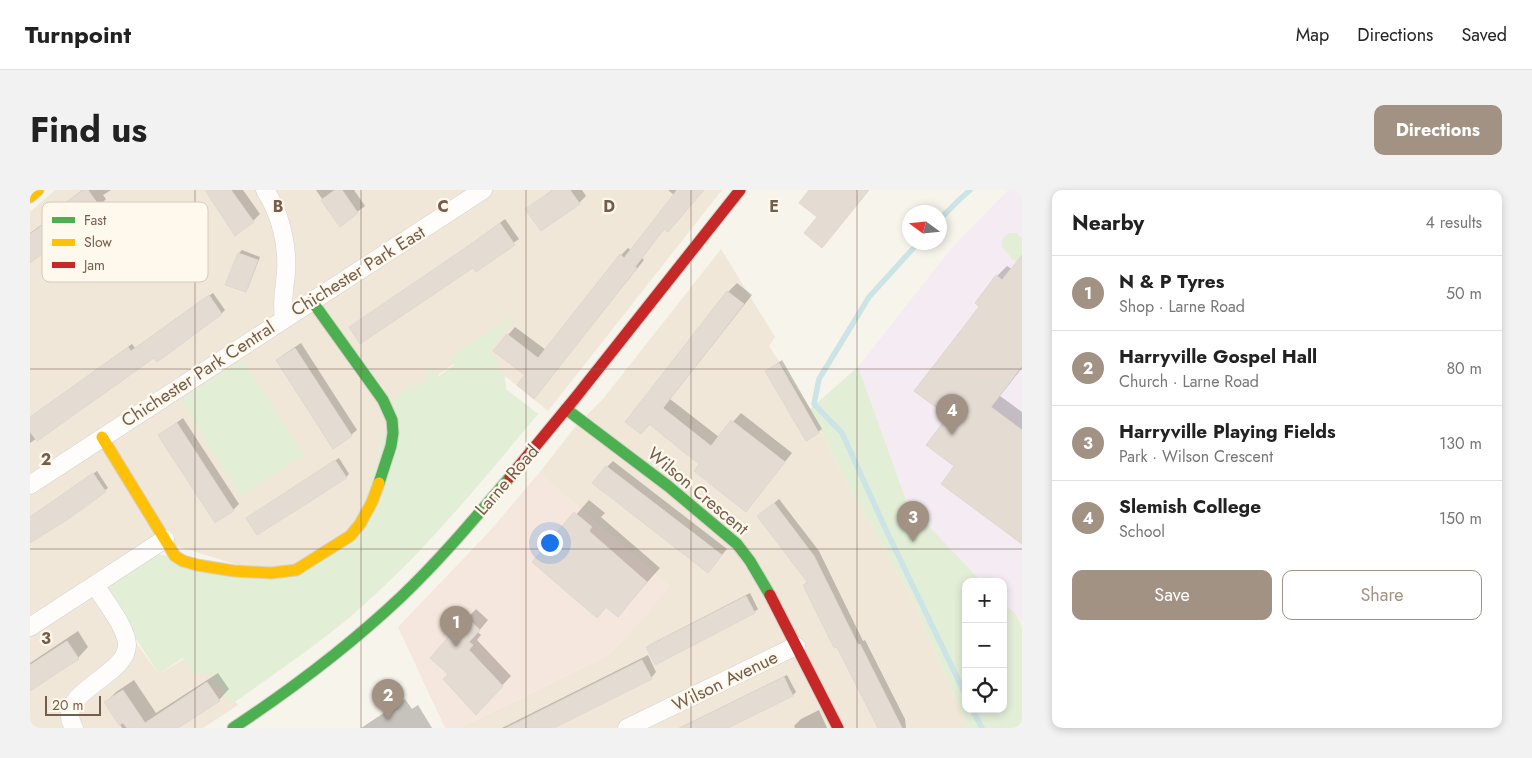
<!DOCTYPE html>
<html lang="en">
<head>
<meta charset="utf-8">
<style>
	body { margin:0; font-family:Jost,sans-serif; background:#f2f2f2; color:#222 }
	.controls { position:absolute; right:15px; bottom:15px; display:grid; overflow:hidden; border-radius:10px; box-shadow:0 2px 8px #0003 }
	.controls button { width:45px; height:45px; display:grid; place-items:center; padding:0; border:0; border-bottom:1px solid #e0e0e0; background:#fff; color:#222; font:25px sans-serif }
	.compass { position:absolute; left:872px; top:15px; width:45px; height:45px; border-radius:50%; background:#fff; box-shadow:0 2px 8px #0003; rotate:285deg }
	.scale { position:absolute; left:15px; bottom:12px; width:56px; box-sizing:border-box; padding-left:5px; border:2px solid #755d4c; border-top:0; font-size:14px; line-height:18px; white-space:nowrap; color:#755d4c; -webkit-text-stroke:4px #fff9ed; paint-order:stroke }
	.you { position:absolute; left:519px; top:352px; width:18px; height:18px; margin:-12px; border:4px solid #fff; border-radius:50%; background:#1a73e8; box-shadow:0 0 0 8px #1a73e833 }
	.badge { display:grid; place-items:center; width:32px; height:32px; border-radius:50%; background:#a29284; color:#fff; font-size:16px; font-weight:700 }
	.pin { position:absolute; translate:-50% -41px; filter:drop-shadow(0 1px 2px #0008) }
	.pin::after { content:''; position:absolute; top:26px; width:18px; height:15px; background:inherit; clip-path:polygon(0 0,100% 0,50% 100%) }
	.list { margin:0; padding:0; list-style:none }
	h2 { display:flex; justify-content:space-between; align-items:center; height:65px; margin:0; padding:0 20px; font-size:21px }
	h2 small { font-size:16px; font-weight:400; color:#767676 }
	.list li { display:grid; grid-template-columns:32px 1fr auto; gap:15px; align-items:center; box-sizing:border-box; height:75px; padding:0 20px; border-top:1px solid #e0e0e0 }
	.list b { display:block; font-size:19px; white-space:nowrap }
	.list p { margin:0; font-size:16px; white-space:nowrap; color:#767676 }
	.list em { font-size:16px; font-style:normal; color:#767676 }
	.actions { display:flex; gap:10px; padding:15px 20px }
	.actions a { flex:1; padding:11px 0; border:1px solid #a29284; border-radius:10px; text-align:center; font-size:18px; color:#a29284 }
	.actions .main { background:#a29284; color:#fff }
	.icon { flex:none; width:28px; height:28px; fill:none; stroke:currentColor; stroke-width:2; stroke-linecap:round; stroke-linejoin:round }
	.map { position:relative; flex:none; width:992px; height:538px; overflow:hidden; border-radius:10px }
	header { display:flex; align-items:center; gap:30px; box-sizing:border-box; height:70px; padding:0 25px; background:#fff; border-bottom:1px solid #e0e0e0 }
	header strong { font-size:24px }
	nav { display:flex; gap:28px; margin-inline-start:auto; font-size:18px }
	.intro { display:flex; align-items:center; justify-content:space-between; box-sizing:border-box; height:120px; padding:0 30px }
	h1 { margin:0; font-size:35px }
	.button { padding:12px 22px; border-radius:10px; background:#a29284; color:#fff; font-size:18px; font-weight:700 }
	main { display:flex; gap:30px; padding:0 30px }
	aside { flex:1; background:#fff; border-radius:10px; box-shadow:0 2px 8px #0003 }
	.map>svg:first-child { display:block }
	.residential { fill:#f0e7d9 }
	.commercial { fill:#f5e7dd }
	.education { fill:#f4ebf3 }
	.green { fill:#e3eed7 }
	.shadow { fill:#0003 }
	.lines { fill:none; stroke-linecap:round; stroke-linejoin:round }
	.stream { stroke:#cde4e7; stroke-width:5.5 }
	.building { fill:#e4dcd3; stroke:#e0d7ce }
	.street-casing { stroke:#d6d1ca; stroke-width:19 }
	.fast-casing { stroke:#d7d1c9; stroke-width:13 }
	.slow-casing { stroke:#d7d1c9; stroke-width:13 }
	.jam-casing { stroke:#d7d1c9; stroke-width:13 }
	.street { stroke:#fefdfc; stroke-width:18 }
	.fast { stroke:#4caf50; stroke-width:11 }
	.slow { stroke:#ffc107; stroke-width:11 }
	.jam { stroke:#c62828; stroke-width:11 }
	.grid { fill:none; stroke:#755d4c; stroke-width:1; stroke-opacity:0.55 }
	.labels { text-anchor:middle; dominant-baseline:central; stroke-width:4.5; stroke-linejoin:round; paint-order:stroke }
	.street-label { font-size:18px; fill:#755d4c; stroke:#fff9ed }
	.key { fill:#fff9ed; stroke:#d6cabd; stroke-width:1 }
	.key-label { font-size:14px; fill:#755d4c }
	.grid-label { font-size:16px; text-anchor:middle; font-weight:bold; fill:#755d4c; stroke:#fff9ed; stroke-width:4.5; stroke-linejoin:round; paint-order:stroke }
</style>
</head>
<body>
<header>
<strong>Turnpoint</strong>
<nav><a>Map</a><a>Directions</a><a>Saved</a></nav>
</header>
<div class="intro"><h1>Find us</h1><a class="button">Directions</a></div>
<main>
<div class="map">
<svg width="992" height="538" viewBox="0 0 992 538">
	<rect width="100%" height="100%" fill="#f7f4ec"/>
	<g class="residential">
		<polygon points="25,0 692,0 518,221 443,160 365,216 341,327 249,388 121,348 60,389 129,484 154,469 182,482 208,515 173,538 0,538 0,22"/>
		<polygon points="691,59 745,147 739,156 780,219 812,284 883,410 938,538 430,538 580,464 639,396 509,283 545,237 573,209"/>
	</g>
	<polygon class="commercial" points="509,283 639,396 615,427 580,464 430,538 415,538 368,437 458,343"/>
	<polygon class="education" points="978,0 992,0 992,437 985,423 973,413 973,392 952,392 877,313 827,178 921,59"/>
	<g class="green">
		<path d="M 980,43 L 986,43 L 992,48 L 992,65 L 986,73 L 972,57 C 972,50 973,46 980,43 Z"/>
		<path d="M 481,127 L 483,130 L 459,161 L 466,168 L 468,179 L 476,186 L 475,188 L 476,199 L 508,224 C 454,289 399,356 336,413 C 295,450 247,482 202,514 L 178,483 L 164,484 L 153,468 L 129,484 L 78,406 L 76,400 L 77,392 L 121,363 L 251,386 L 322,352 L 364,211 L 368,204 L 381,194 L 385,197 L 399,188 L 396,183 L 403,178 L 409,186 L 424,175 L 419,168 Z"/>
		<polygon points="213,170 274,265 211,306 150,210"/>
		<polygon points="828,177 877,313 952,392 936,392 936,519 973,519 973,413 985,423 992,437 992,538 938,538 883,410 812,284 780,219"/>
	</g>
	<g class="shadow">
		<polygon points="52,0 81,0 73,5 76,9 69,16 36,39 38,42 31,49 0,71 0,43 32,20 30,17"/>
		<polygon points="176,0 213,0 230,24 223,31"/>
		<polygon points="286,0 324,0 335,16 310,35"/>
		<polygon points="522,0 552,0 556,6 549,13 511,40 497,20"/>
		<polygon points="638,0 674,0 638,41 635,38 612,68 614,70 504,207 496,185 465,160 485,137 516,160 591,65 598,58 601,60 644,5"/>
		<polygon points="781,0 839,0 792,56 788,27"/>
		<polygon points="475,29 489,49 446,80 443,76 438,57"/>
		<polygon points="212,60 230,67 218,98 215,101 209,63"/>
		<polygon points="992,67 992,178 970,206 992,222 992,353 926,276 920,226 951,117 967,86 977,76 982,79"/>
		<polygon points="707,93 722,105 640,209 689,247 711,223 762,263 716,320 671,273 620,234 611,243 597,231 698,102"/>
		<polygon points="183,103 195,120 192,123 127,170 124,166 0,253 0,228 102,154 105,158"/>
		<polygon points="271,153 327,240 321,245 248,170 253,165"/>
		<polygon points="752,170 792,239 776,250 737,181"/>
		<polygon points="153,228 209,314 203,320 130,245"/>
		<polygon points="309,268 319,284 316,287 218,328"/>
		<polygon points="583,271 697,359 678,381 577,277"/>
		<polygon points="67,281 78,298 38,328 0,352 0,327"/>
		<polygon points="749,309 789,361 833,451 835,450 875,529 876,538 850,538 774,395 778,391 734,321"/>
		<polygon points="559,310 575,323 571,327 630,378 588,425 577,416 504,372"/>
		<polygon points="720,403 728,419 724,422 618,458 621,454"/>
		<polygon points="446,419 458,430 448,442 451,445 447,450 481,486 455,514 420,484 437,428"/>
		<polygon points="48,441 58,457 48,468 0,498 0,473"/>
		<polygon points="618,465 626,482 621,488 519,538 472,538"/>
		<polygon points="188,483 199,499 189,510 146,538 92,538 76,512 86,502 104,490 126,523"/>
		<polygon points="757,485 766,502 763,505 696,538 649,538"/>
		<polygon points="375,509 382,519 388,515 402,538 331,538"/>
		<polygon points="789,520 797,538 765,538 764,536 771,529"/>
	</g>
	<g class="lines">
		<g class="stream">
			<polyline points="909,30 929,10 940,0"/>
			<polyline points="889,52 839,107 789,189 784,214 812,243 857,342 936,506"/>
			<polyline points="942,519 952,538"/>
		</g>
	</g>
	<g class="building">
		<polygon points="53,0 58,0 70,17 29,46 32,50 0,73 0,44 32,21 29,17"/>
		<polygon points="175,0 201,0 224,32 205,46"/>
		<polygon points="305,0 312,0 328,23 310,37 291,10"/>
		<polygon points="523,0 540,0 550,14 511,41 495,19"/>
		<polygon points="647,0 674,0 638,42 634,39 605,77 607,78 504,209 487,195 495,185 463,161 477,144 508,168 590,64 594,68"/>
		<polygon points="779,0 839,0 792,58 774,43 787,27 769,13"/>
		<polygon points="470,33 485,55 446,82 443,78 330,154 319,137 431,61"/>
		<polygon points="208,63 228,70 216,102 195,95"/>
		<polygon points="992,65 992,176 961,217 992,240 992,354 911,294 924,276 896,255 918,226 884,201 949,117 945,113 966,85 972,90"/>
		<polygon points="697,101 714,114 633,218 681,256 701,230 755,272 716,322 664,281 669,274 619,234 611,244 595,232"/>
		<polygon points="179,105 192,124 127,172 124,168 7,251 0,242 0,227 98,157 101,161"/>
		<polygon points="265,158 322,246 303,259 246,170"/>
		<polygon points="749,173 789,243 776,251 735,181"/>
		<polygon points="147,233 204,321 185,333 128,245"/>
		<polygon points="305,270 317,288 227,345 216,328"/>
		<polygon points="576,276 692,365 678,383 562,293"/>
		<polygon points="63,283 76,302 38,329 0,353 0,327"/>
		<polygon points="744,313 784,366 828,455 830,454 872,538 848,538 807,457 804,458 773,395 778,393 727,326"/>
		<polygon points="544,322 562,337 559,341 617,392 588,427 576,417 567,428 502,372"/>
		<polygon points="716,406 725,423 625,475 616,457"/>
		<polygon points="436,427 450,440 439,452 443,455 439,460 473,496 446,525 413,489 418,484 400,468"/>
		<polygon points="37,451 49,469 0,501 0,475"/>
		<polygon points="612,470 622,489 524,538 476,538"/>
		<polygon points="754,487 763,506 698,538 650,538"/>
		<polygon points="177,492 190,511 148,538 97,538 93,533 89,535 74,512 93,500 115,533"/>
	</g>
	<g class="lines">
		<g class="street-casing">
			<g id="street">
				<path d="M 235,0 C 250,23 258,54 256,82 C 255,97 251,113 254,128"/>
				<polyline points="0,295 453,0"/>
				<polyline points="0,437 135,349"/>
				<path d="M 44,538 C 22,502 97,487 97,455 C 97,438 74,410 65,395"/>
				<polyline points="597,538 766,456"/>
			</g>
		</g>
		<g class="fast-casing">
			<g id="fast">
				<polyline points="282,111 353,210 362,230 363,243 361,256 349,293"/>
				<polyline points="536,219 638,296 707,354 720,371 740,405"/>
				<path d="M 203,538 C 262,499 319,456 371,407 C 410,370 445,328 480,287"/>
			</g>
		</g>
		<g class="slow-casing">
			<g id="slow">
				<polyline points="0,7 8,0"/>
				<polyline points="72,247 145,366 153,371 167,375 204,381 241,383 266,380 320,346 330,334 342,312 349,293"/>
			</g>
		</g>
		<g class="jam-casing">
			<g id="jam">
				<polyline points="480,287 546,207 710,0"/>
				<polyline points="740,405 808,538"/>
			</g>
		</g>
		<use href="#street" class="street"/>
		<use href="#fast" class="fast"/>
		<use href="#slow" class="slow"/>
		<use href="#jam" class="jam"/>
	</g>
	<path class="grid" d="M 165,0 L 165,538M 331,0 L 331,538M 496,0 L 496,538M 661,0 L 661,538M 827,0 L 827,538M 0,179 L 992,179M 0,359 L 992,359"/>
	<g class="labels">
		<g class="street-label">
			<text transform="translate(328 81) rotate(-32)">Chichester Park East</text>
			<text transform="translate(168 184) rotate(-33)">Chichester Park Central</text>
			<text transform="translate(477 290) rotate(-49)">Larne Road</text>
			<text transform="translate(668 301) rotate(40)">Wilson Crescent</text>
			<text transform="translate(695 491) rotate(-26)">Wilson Avenue</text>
		</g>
	</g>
	<rect x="12" y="12" width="166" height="80" rx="8" class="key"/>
	<rect x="22" y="27" width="23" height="6" fill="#4caf50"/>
	<rect x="22" y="49" width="23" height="7" fill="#ffc107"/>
	<rect x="22" y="72" width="23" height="6" fill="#c62828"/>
	<g class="key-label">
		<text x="54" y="35">Fast</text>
		<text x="54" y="57">Slow</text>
		<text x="54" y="80">Jam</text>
	</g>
	<g class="grid-label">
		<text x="248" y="22">B</text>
		<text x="413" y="22">C</text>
		<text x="579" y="22">D</text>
		<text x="744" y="22">E</text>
		<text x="16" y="275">2</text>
		<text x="16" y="454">3</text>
	</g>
</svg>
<div class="controls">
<button>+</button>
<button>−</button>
<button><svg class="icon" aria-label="locate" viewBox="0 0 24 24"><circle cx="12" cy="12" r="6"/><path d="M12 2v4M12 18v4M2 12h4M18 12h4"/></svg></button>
</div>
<svg class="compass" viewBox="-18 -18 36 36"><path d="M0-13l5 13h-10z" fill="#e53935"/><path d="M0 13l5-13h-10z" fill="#767676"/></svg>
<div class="scale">20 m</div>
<div class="you"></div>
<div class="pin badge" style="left:426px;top:457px">1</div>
<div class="pin badge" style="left:358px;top:530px">2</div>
<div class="pin badge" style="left:883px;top:352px">3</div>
<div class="pin badge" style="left:922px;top:245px">4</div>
</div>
<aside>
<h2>Nearby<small>4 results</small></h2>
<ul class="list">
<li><span class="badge">1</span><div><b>N &amp; P Tyres</b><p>Shop · Larne Road</p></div><em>50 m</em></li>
<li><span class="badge">2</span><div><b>Harryville Gospel Hall</b><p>Church · Larne Road</p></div><em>80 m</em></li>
<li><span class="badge">3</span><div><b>Harryville Playing Fields</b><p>Park · Wilson Crescent</p></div><em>130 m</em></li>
<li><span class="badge">4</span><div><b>Slemish College</b><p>School</p></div><em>150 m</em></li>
</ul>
<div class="actions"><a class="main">Save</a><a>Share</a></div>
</aside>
</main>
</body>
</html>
